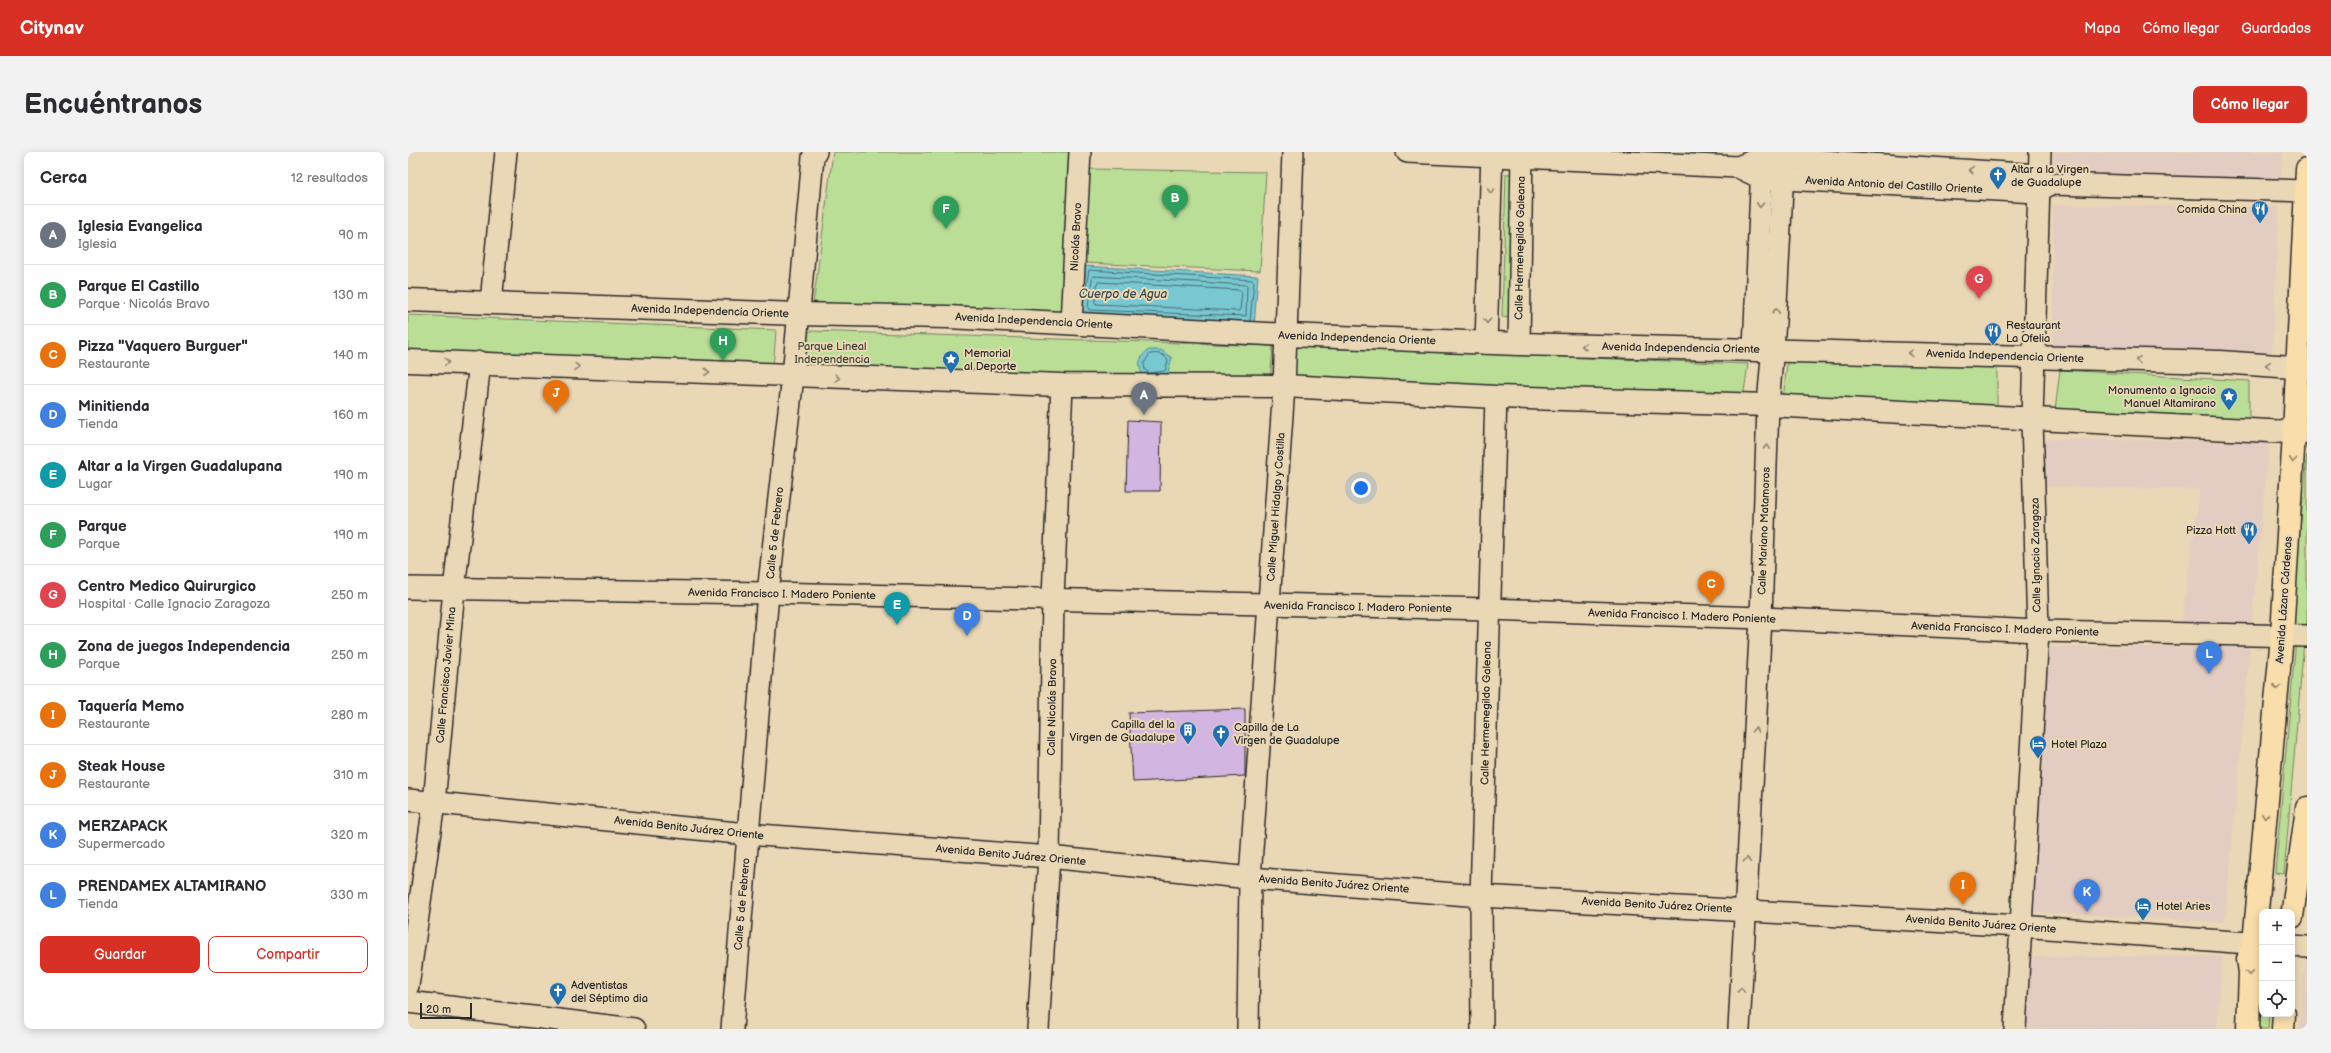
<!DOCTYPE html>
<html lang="es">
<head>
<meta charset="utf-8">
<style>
	body { margin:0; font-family:"Balsamiq Sans",sans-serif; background:#f2f2f3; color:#2b2b33 }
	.controls { position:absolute; right:12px; bottom:12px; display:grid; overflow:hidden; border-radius:8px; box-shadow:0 2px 10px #0003 }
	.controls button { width:36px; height:36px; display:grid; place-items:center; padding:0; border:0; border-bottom:1px solid #e1e1e2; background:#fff; color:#2b2b33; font:20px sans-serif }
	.scale { position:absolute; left:12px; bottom:10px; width:52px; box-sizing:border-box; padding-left:4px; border:2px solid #2b2b2b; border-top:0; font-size:11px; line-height:14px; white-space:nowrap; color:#2b2b2b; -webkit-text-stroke:3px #ead7b5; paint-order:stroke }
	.you { position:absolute; left:953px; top:336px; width:14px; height:14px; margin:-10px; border:3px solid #fff; border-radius:50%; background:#1a73e8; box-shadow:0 0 0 6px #1a73e833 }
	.badge { display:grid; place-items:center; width:26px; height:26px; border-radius:50%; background:#d93025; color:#fff; font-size:13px; font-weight:700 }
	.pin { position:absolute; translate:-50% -33px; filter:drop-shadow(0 1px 2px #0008) }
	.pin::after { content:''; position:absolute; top:21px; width:14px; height:12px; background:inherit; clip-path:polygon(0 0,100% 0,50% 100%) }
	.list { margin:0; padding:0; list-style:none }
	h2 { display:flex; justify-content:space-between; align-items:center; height:52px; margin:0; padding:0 16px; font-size:17px }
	h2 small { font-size:13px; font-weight:400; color:#7c7c81 }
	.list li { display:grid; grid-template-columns:26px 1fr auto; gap:12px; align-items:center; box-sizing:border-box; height:60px; padding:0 16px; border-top:1px solid #e1e1e2 }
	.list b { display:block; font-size:15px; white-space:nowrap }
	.list p { margin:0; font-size:13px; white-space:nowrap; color:#7c7c81 }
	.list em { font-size:13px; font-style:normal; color:#7c7c81 }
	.actions { display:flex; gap:8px; padding:12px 16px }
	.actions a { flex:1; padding:9px 0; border:1px solid #d93025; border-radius:8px; text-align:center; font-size:14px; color:#d93025 }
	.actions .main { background:#d93025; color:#fff }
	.icon { flex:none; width:22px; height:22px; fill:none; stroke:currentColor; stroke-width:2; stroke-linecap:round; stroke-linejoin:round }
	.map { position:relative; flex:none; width:1899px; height:877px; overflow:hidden; border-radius:8px }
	header { display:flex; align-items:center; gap:24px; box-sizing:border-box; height:56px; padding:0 20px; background:#d93025; color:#fff }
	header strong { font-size:19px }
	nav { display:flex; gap:22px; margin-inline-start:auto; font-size:14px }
	.intro { display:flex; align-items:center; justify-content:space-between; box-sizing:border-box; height:96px; padding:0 24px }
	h1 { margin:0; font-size:28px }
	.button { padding:10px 18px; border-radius:8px; background:#d93025; color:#fff; font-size:14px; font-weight:700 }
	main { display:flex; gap:24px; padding:0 24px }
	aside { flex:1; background:#fff; border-radius:8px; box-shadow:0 2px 10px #0003 }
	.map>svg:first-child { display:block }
	.built { fill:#e3cdc2 }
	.green { fill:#bbde97; stroke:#738461 }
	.water { fill:#78c8d2; stroke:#59898f }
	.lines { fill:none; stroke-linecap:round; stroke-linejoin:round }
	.shore { stroke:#4a6a6e; stroke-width:1 }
	.building { fill:#d3b5e1; stroke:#2b2b2b }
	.minor-casing { stroke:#2b2b2b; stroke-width:24 }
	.tertiary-casing { stroke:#2b2b2b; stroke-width:25 }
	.primary-casing { stroke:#2b2b2b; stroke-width:25 }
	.minor { stroke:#ead7b5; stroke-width:21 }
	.tertiary { stroke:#ead7b5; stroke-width:22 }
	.primary { stroke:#f9deab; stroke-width:22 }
	.oneway { stroke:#8a8170 }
	.oneway2 { stroke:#92846b }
	.labels { text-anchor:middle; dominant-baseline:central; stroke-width:4; stroke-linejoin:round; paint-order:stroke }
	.poi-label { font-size:11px; fill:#2b2b2b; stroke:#ead7b5; text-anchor:start }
	.street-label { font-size:11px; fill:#2b2b2b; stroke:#ead7b5 }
	.park-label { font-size:11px; fill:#41463b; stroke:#ead7b5 }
	.water-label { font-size:12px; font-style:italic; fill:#3a4a4c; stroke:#ead7b5 }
</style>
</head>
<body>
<header>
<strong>Citynav</strong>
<nav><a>Mapa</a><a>Cómo llegar</a><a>Guardados</a></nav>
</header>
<div class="intro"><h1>Encuéntranos</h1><a class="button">Cómo llegar</a></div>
<main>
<aside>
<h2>Cerca<small>12 resultados</small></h2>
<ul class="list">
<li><span class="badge" style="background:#6b7280">A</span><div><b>Iglesia Evangelica</b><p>Iglesia</p></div><em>90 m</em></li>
<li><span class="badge" style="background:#2e9e5b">B</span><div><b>Parque El Castillo</b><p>Parque · Nicolás Bravo</p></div><em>130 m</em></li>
<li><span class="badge" style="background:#e8710a">C</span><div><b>Pizza &quot;Vaquero Burguer&quot;</b><p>Restaurante</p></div><em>140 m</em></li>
<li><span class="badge" style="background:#3f7fe0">D</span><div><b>Minitienda</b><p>Tienda</p></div><em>160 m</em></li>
<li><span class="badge" style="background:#0f9aa8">E</span><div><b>Altar a la Virgen Guadalupana</b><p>Lugar</p></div><em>190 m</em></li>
<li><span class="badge" style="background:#2e9e5b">F</span><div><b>Parque</b><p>Parque</p></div><em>190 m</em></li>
<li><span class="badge" style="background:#e0444e">G</span><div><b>Centro Medico Quirurgico</b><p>Hospital · Calle Ignacio Zaragoza</p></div><em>250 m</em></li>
<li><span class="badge" style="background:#2e9e5b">H</span><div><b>Zona de juegos Independencia</b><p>Parque</p></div><em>250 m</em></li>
<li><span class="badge" style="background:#e8710a">I</span><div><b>Taquería Memo</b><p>Restaurante</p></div><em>280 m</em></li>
<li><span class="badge" style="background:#e8710a">J</span><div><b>Steak House</b><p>Restaurante</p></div><em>310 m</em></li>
<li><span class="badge" style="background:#3f7fe0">K</span><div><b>MERZAPACK</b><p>Supermercado</p></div><em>320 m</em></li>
<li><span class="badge" style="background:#3f7fe0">L</span><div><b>PRENDAMEX ALTAMIRANO</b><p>Tienda</p></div><em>330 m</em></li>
</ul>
<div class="actions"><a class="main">Guardar</a><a>Compartir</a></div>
</aside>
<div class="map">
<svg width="1899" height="877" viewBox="0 0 1899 877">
	<rect width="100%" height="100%" fill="#ead7b5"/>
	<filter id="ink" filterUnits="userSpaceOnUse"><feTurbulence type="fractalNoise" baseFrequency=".025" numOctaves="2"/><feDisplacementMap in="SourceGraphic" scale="8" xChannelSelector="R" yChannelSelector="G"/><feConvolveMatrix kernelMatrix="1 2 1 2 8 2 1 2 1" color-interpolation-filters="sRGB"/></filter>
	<g filter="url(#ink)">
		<g class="built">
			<polygon points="1645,0 1875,0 1872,32 1644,18"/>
			<polygon points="1645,53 1871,55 1864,202 1645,198"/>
			<polygon points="1628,287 1861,290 1843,478 1773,473 1792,338 1625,334"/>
			<polygon points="1637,495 1842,495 1817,770 1623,760"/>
			<polygon points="1814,804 1809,877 1618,877 1620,805"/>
			<polygon points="1897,809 1899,809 1899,877 1891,877"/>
		</g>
		<g class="green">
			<polygon points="425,0 667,0 656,160 405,154"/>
			<polygon points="679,17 858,20 852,119 677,111"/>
			<polygon points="1110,21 1103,166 1094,165 1098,22"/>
			<polygon points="0,163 368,178 365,217 0,202"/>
			<polygon points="401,179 865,194 862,230 396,221"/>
			<polygon points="886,195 1340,212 1335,247 886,230"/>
			<polygon points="1379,210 1589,214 1589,259 1375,248"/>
			<polygon points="1652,218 1841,229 1841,267 1647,259"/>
			<polygon points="1899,303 1899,468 1898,476 1883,474"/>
			<polygon points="1888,488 1896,489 1876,722 1867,721"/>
			<polygon points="1853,818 1854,862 1861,862 1860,877 1847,877"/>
		</g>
		<g class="water">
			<polygon points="675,114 850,124 846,175 670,166"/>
			<path d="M 741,198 L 753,198 L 764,206 L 759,223 L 737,224 C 728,217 731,203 741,198 Z"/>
		</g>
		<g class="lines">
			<g class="shore">
				<polygon points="685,124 839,133 838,164 681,158 680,156"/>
				<polygon points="690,130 832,138 834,140 832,158 830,159 688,152 687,150"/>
				<polyline points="676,147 681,118 844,128 846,130 842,169"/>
				<path d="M 742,202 C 749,201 757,201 760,209 L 757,219 L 742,221 L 737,218 L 736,212 Z"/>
			</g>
		</g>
		<g class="building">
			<polygon points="720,268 753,270 752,339 718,339"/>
			<polygon points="837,557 837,624 725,630 721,561"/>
		</g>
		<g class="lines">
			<g class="minor-casing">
				<g id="minor">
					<polyline points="999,0 1330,15 1353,26 1629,40 1642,32 1899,39"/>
					<polyline points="1330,15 1354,5 1630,23 1642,32"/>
					<polyline points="83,150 98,0"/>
					<polyline points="663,171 672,0"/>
					<polyline points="1078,191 1084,0"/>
					<polyline points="1111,192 1114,0"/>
					<polyline points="1346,197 1354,13"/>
					<polyline points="0,436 360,441 1081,457 1353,466 1630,479 1899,484"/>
					<polyline points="0,648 339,682 641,705 842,726 1073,744 1612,774 1854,792"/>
					<polyline points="1884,794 1899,795"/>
					<polyline points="0,834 26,651 46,438 72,210"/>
					<polyline points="0,850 226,877"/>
					<polyline points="324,877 360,441 385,224 405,5 408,0"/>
					<polyline points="630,877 641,705 645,446 654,233"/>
					<polyline points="840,877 842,726 876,234 885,0"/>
					<polyline points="1074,877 1073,744 1088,245"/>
					<polyline points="1331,877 1353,466 1360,253 1367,170 1376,0"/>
					<polyline points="1607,877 1630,479 1624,267 1632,0"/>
				</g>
			</g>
			<g class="tertiary-casing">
				<g id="tertiary">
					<polyline points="0,148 390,162 540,165 879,183 1111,192 1812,210 1899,216"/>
					<polyline points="0,209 654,233 876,234 1088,245 1360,253 1899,281"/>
				</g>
			</g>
			<g class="primary-casing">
				<g id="primary">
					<polyline points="1884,765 1899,656"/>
					<polyline points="1840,877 1842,820 1840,807 1846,791 1874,484 1886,281 1899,17"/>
					<polyline points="1875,877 1876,862"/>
				</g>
			</g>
			<use href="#minor" class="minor"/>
			<use href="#tertiary" class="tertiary"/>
			<use href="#primary" class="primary"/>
		</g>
		<defs><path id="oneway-chevron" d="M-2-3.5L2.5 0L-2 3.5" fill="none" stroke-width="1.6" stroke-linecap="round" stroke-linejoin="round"/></defs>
		<g class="oneway">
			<use href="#oneway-chevron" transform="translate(1563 18) rotate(-176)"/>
			<use href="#oneway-chevron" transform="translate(1083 39) rotate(92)"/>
			<use href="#oneway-chevron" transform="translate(1352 53) rotate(93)"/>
			<use href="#oneway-chevron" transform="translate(1368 159) rotate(-87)"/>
			<use href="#oneway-chevron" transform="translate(1079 169) rotate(92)"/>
			<use href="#oneway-chevron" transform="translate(1176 194) rotate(-178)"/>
			<use href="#oneway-chevron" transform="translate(1502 201) rotate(-178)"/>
			<use href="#oneway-chevron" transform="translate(1730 208) rotate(-179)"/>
			<use href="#oneway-chevron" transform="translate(39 210) rotate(1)"/>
			<use href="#oneway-chevron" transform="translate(1860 213) rotate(-176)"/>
			<use href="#oneway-chevron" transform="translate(169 215) rotate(3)"/>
			<use href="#oneway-chevron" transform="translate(299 220) rotate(3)"/>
			<use href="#oneway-chevron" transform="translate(429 226) rotate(2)"/>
			<use href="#oneway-chevron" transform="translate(1359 295) rotate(-88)"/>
			<use href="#oneway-chevron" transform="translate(1347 578) rotate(-87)"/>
			<use href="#oneway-chevron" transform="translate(1339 708) rotate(-87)"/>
			<use href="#oneway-chevron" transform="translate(1333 838) rotate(-88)"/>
		</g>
		<g class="oneway2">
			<use href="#oneway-chevron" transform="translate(1885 308) rotate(94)"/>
			<use href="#oneway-chevron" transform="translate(1869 535) rotate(95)"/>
			<use href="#oneway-chevron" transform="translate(1857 664) rotate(95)"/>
			<use href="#oneway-chevron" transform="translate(1841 821) rotate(87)"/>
		</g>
	</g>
	<defs>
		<g id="church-pin" transform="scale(0.9)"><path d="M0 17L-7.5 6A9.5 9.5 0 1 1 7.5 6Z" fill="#1f6fb2" stroke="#ead7b5"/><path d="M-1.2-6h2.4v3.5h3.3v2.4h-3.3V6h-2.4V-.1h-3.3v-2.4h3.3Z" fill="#fff"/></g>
		<g id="restaurant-pin" transform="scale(0.9)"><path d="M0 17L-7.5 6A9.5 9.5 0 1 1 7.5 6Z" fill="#1f6fb2" stroke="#ead7b5"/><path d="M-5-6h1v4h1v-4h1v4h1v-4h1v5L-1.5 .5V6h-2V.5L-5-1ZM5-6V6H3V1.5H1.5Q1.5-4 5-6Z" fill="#fff"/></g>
		<g id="sight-pin" transform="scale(0.9)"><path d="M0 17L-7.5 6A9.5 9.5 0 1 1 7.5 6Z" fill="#1f6fb2" stroke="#ead7b5"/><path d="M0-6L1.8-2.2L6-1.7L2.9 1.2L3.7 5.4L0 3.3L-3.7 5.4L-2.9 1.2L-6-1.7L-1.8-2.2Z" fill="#fff"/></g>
		<g id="building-pin" transform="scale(0.9)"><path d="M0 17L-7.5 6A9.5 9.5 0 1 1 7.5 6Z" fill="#1f6fb2" stroke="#ead7b5"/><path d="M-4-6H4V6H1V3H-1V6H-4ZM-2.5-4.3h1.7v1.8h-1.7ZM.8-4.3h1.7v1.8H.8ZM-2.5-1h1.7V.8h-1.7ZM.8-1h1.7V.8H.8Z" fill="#fff"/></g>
		<g id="hotel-pin" transform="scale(0.9)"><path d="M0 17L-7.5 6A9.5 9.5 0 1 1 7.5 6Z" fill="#1f6fb2" stroke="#ead7b5"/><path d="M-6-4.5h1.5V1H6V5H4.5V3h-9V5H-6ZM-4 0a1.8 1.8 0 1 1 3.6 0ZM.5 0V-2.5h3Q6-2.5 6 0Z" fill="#fff"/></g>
	</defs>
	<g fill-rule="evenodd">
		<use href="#church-pin" x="1590" y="23"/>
		<use href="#restaurant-pin" x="1852" y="57"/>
		<use href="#restaurant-pin" x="1585" y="179"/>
		<use href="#sight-pin" x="543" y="207"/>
		<use href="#sight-pin" x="1821" y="244"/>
		<use href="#restaurant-pin" x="1841" y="378"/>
		<use href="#building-pin" x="780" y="578"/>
		<use href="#church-pin" x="813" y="581"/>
		<use href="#hotel-pin" x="1630" y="592"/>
		<use href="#hotel-pin" x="1735" y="754"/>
		<use href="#church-pin" x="150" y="839"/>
	</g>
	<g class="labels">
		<g class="poi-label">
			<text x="1603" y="17">Altar a la Virgen<tspan x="1603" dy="13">de Guadalupe</tspan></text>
			<text x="1839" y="57" text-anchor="end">Comida China</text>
			<text x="1598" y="173">Restaurant<tspan x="1598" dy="13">La Ofelia</tspan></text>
			<text x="556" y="201">Memorial<tspan x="556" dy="13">al Deporte</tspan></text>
			<text x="1808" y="238" text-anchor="end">Monumento a Ignacio<tspan x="1808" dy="13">Manuel Altamirano</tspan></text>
			<text x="1828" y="378" text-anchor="end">Pizza Hott</text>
			<text x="767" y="572" text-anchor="end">Capilla del la<tspan x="767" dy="13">Virgen de Guadalupe</tspan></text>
			<text x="826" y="575">Capilla de La<tspan x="826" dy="13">Virgen de Guadalupe</tspan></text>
			<text x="1643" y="592">Hotel Plaza</text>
			<text x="1748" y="754">Hotel Aries</text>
			<text x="163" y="833">Adventistas<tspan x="163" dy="13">del Séptimo dia</tspan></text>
		</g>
		<g class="street-label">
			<text transform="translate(1486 33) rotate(3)">Avenida Antonio del Castillo Oriente</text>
			<text transform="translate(668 85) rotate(-87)">Nicolás Bravo</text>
			<text transform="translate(1112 96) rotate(-89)">Calle Hermenegildo Galeana</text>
			<text transform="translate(302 159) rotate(2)">Avenida Independencia Oriente</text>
			<text transform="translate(626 169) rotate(3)">Avenida Independencia Oriente</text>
			<text transform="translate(949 186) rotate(2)">Avenida Independencia Oriente</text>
			<text transform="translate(1273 196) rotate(1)">Avenida Independencia Oriente</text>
			<text transform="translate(1597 204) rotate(2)">Avenida Independencia Oriente</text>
			<text transform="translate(868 355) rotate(-86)">Calle Miguel Hidalgo y Costilla</text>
			<text transform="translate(1356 379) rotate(-88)">Calle Mariano Matamoros</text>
			<text transform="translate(367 381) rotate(-84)">Calle 5 de Febrero</text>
			<text transform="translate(1628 403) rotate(-91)">Calle Ignacio Zaragoza</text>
			<text transform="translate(374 442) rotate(1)">Avenida Francisco I. Madero Poniente</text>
			<text transform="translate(1876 448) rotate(-86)">Avenida Lázaro Cárdenas</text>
			<text transform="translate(950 455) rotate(1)">Avenida Francisco I. Madero Poniente</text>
			<text transform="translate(1274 464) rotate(2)">Avenida Francisco I. Madero Poniente</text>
			<text transform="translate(1597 477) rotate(2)">Avenida Francisco I. Madero Poniente</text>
			<text transform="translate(38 523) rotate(-85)">Calle Francisco Javier Mina</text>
			<text transform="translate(644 555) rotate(-89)">Calle Nicolás Bravo</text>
			<text transform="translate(1078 561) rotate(-89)">Calle Hermenegildo Galeana</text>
			<text transform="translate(281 676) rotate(6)">Avenida Benito Juárez Oriente</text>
			<text transform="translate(603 703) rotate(5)">Avenida Benito Juárez Oriente</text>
			<text transform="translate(926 732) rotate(4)">Avenida Benito Juárez Oriente</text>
			<text transform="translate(334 752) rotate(-85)">Calle 5 de Febrero</text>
			<text transform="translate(1249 753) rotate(3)">Avenida Benito Juárez Oriente</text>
			<text transform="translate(1573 772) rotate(4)">Avenida Benito Juárez Oriente</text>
		</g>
		<g class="park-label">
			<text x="424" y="194">Parque Lineal<tspan x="424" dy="13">Independencia</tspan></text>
		</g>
		<g class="water-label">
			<text x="715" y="142">Cuerpo de Agua</text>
		</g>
	</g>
</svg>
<div class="controls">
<button>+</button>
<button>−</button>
<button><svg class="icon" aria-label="locate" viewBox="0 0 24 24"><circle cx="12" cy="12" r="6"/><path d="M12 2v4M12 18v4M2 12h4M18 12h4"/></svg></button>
</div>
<div class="scale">20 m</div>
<div class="you"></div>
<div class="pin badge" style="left:736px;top:263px;background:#6b7280">A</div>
<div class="pin badge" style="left:767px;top:66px;background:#2e9e5b">B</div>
<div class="pin badge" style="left:1303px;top:452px;background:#e8710a">C</div>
<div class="pin badge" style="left:559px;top:484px;background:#3f7fe0">D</div>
<div class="pin badge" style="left:489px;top:473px;background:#0f9aa8">E</div>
<div class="pin badge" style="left:538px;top:77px;background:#2e9e5b">F</div>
<div class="pin badge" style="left:1571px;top:147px;background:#e0444e">G</div>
<div class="pin badge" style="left:315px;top:209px;background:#2e9e5b">H</div>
<div class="pin badge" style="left:1555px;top:753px;background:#e8710a">I</div>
<div class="pin badge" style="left:148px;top:261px;background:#e8710a">J</div>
<div class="pin badge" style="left:1679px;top:760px;background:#3f7fe0">K</div>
<div class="pin badge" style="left:1801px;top:522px;background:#3f7fe0">L</div>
</div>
</main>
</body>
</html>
